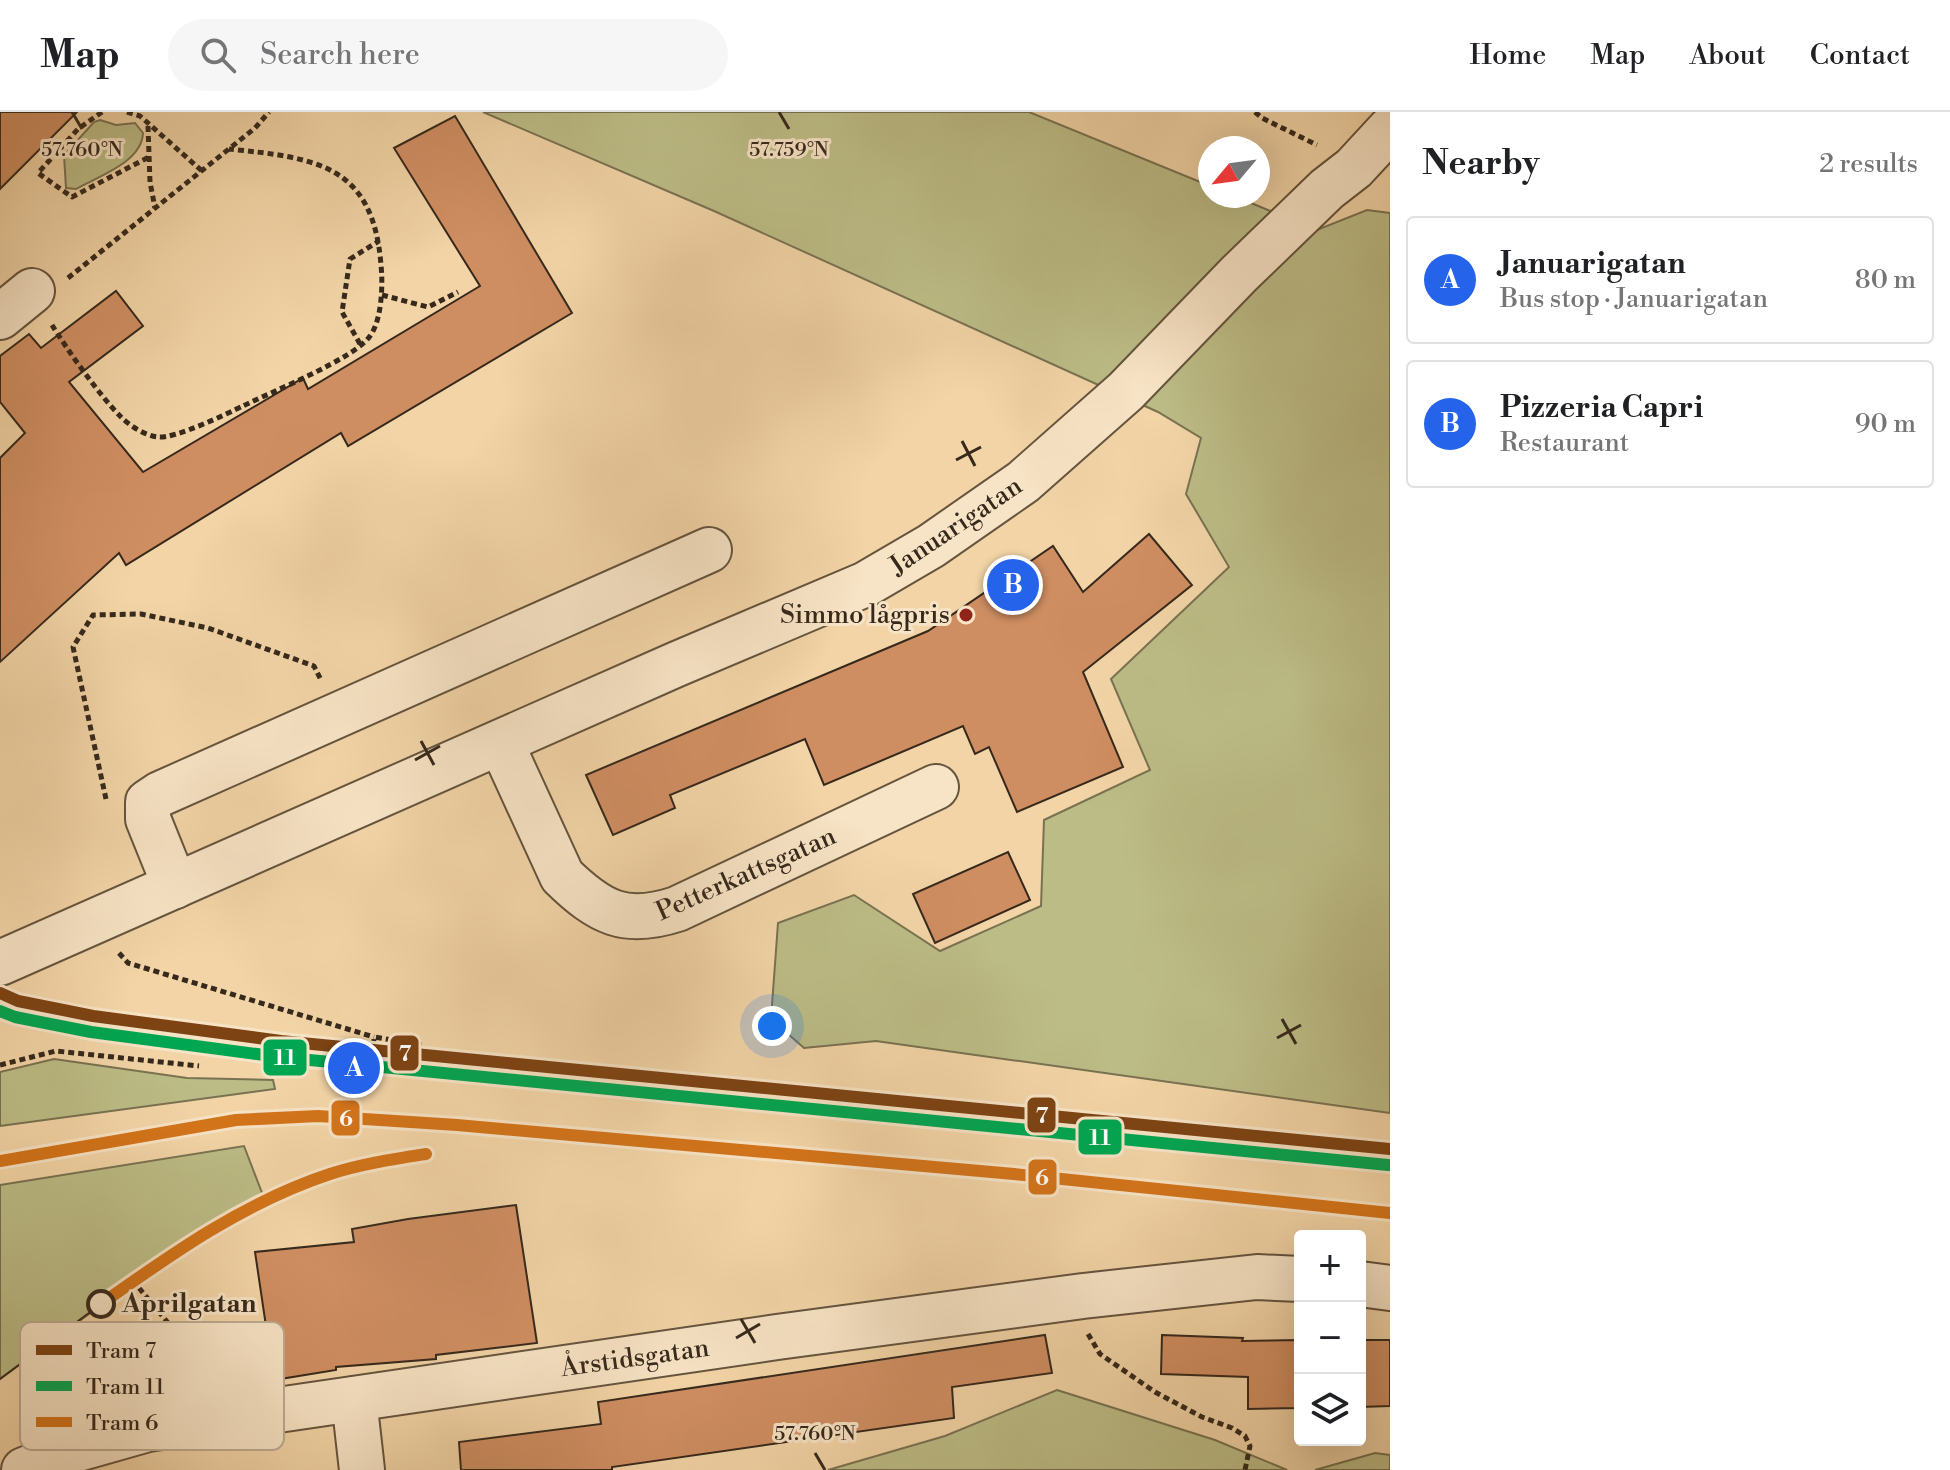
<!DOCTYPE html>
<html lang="en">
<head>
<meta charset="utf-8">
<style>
	body { margin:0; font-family:"Libre Bodoni",serif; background:#f6f6f6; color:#202124 }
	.controls { position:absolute; right:24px; bottom:24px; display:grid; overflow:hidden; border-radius:8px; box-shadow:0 8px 32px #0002 }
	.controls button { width:72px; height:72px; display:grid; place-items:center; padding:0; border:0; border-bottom:2px solid #e0e0e0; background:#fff; color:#202124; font:40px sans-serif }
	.compass { position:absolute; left:1198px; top:24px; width:72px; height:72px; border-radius:50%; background:#fff; box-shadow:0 8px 32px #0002; rotate:241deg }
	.you { position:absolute; left:772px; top:914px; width:28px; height:28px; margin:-20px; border:6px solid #fff; border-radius:50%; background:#1a73e8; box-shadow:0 0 0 12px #1a73e833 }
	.badge { display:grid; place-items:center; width:52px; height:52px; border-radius:50%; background:#2563eb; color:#fff; font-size:26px; font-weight:700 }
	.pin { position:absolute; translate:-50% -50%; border:4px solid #fff; box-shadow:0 2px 8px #0006 }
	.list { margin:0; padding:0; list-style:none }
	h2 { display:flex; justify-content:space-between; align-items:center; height:104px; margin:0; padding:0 32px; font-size:34px }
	h2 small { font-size:26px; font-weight:400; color:#757577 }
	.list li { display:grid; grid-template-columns:52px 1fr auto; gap:24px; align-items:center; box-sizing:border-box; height:128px; margin:0 16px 16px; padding:0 16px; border:2px solid #e0e0e0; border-radius:8px }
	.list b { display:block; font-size:30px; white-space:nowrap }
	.list p { margin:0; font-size:26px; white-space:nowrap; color:#757577 }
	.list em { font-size:26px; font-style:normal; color:#757577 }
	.icon { flex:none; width:44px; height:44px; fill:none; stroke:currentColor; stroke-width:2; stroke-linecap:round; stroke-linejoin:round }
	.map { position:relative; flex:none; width:1390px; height:1358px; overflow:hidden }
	header { display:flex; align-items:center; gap:48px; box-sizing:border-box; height:112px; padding:0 40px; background:#fff; border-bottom:2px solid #e0e0e0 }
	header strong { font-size:38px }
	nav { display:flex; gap:44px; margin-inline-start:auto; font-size:28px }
	.search { width:560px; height:72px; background:#f6f6f6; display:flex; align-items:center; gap:20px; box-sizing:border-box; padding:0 28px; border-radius:44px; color:#757577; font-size:30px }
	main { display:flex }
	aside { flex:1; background:#fff }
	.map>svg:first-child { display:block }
	.green { fill:#bcbc86; stroke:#797251; stroke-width:2 }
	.building { fill:#cf8e62; stroke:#36291c; stroke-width:2 }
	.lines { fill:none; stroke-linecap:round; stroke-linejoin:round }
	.minor-casing { stroke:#65543e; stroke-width:48 }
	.path { stroke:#36291c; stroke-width:5; stroke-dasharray:6 4; stroke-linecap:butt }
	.minor { stroke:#f7e3c5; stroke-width:44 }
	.tram { stroke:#36291c; stroke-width:2 }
	.tram-1-casing { stroke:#f7e3c5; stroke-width:18 }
	.tram-2-casing { stroke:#f7e3c5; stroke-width:18 }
	.tram-3-casing { stroke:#f7e3c5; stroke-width:18 }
	.tram-1 { stroke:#7d4313; stroke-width:12 }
	.tram-2 { stroke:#00a651; stroke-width:12 }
	.tram-3 { stroke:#d3741a; stroke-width:12 }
	.ticks { fill:none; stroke:#36291c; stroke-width:3 }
	.poi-dot { fill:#8f2418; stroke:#f7e3c5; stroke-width:3 }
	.stop-dot { fill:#f7e3c5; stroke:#36291c; stroke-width:4 }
	.labels { text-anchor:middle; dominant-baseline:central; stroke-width:6; stroke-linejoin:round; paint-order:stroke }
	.street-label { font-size:26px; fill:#36291c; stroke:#f7e3c5 }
	.poi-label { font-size:26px; fill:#36291c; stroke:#f7e3c5; text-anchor:end }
	.stop-label { font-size:26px; font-weight:bold; fill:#36291c; stroke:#f7e3c5; text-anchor:start }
	.key { fill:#f7e3c5; stroke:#bdab92; stroke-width:2 }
	.key-label { font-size:22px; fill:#36291c }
	.ticks-label { font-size:20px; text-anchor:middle; fill:#36291c; stroke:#f7e3c5; stroke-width:6; stroke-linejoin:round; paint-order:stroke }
	.line-badge { stroke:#f7e3c5; stroke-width:3 }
	.badge-label { font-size:22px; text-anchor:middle; font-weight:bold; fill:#fff }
</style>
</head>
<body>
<header>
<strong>Map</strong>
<div class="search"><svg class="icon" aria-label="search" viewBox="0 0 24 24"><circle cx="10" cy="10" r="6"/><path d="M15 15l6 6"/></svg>Search here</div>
<nav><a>Home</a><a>Map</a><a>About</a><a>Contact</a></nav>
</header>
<main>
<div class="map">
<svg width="1390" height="1358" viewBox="0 0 1390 1358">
	<rect width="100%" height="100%" fill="#f2d4a6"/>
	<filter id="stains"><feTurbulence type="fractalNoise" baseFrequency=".0025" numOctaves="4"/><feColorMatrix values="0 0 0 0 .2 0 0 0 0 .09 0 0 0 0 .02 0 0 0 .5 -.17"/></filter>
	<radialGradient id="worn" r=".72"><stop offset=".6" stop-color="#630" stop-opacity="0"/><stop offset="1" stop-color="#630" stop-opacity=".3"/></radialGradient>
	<g class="green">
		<polygon points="483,0 1029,0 1210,74 1210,84 1234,84 1317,118 1367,98 1390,101 1390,1001 876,929 804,936 771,907 778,811 854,783 940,839 1041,794 1044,708 1150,658 1111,567 1229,455 1186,382 1201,326 1158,300 714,99"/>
		<path d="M 100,8 L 116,13 L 135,11 L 143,21 C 142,50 99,64 76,77 L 66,76 L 64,43 L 94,10 Z"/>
		<polygon points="54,947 187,966 273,968 275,977 0,1014 0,960"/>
		<polygon points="244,1034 264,1086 178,1137 0,1267 0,1073"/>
		<polygon points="1057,1278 1215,1328 1287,1358 828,1358 945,1324"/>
		<polygon points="1375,1341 1390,1343 1390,1358 1315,1358"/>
	</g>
	<g class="building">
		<polygon points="0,0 77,0 0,77"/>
		<polygon points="455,4 572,201 348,334 341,321 126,453 119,441 0,550 0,346 25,321 0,290 0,244 29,222 41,236 116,179 143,214 69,270 143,360 303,266 308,277 480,174 394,36"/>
		<polygon points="1149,422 1192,473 1083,560 1123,655 1017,700 989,635 975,642 963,614 824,673 805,627 670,683 675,696 613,723 586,663 928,519 1053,434 1083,480"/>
		<polygon points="1008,740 1030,788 935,831 913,782"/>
		<polygon points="516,1093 537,1231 436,1243 436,1247 336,1255 336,1258 274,1268 255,1140 354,1130 352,1117 408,1107"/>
		<polygon points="1045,1223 1052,1261 952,1275 954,1306 612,1355 612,1358 461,1358 459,1330 601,1312 598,1290"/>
		<polygon points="1162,1223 1243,1226 1242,1229 1300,1228 1300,1296 1248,1297 1248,1265 1161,1262"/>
		<polygon points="1360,1228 1390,1228 1390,1294 1360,1295"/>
	</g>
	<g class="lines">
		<g class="minor-casing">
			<g id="minor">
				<polyline points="0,205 32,179"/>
				<path d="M 501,631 L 562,764 C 600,801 625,814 677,797 L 936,675"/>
				<polyline points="175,774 148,707 148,690 160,682 709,438"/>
				<polyline points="0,851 677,552 866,472 931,434 1023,370 1126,279 1239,162 1327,77 1354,56 1390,17"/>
				<polyline points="1360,1172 1390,1176"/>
				<polyline points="354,1287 362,1358"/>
				<polyline points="24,1358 74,1338 148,1317 777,1225 1083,1184 1257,1165 1300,1167"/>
			</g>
		</g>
		<g class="path">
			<polyline points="102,0 78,17 38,61 72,85 149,45"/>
			<polyline points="127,0 140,4 202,59"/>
			<polyline points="1255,0 1262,6 1317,33"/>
			<polyline points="148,14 150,70 155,96"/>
			<polyline points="68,166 255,16 269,0"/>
			<polyline points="382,183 428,195 458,180"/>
			<path d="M 52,213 C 68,239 100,284 121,305 C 130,314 146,324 158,325 C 175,327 226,302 243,294 C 271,280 354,247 370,224 C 382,208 383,172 381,153 C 373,52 316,46 229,37"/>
			<polyline points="360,232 342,200 350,147 379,129"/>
			<polyline points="106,687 73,535 93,503 141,502 208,516 314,554 321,568"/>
			<polyline points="119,841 128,851 374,925"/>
			<polyline points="0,953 56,939 199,954"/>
			<polyline points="372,973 374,925 423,933"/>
			<polyline points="139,1176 169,1212"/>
			<polyline points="1088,1222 1100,1242 1155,1280 1202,1305 1232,1316 1245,1324 1250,1334 1245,1358"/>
		</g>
		<use href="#minor" class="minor"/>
		<polyline class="tram" points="0,1267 101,1192"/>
		<g class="tram-1-casing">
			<polyline id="tram-1" points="0,881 18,889 93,904 281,929 1390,1037"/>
		</g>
		<g class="tram-2-casing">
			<polyline id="tram-2" points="0,899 15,905 91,920 279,945 1388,1053"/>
		</g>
		<g class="tram-3-casing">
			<g id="tram-3">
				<polyline points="0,1049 236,1008 318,1004 457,1013 1014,1062 1390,1101"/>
				<path d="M 101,1192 C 173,1141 245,1090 330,1062 C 361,1052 394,1047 426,1042"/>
			</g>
		</g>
		<use href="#tram-1" class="tram-1"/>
		<use href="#tram-2" class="tram-2"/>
		<use href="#tram-3" class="tram-3"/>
	</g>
	<path class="ticks" d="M 72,0 L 82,17M 779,0 L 789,17M 962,329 L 975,354M 956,348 L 981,335M 421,629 L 434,653M 415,648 L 440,634M 1282,907 L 1296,932M 1277,926 L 1301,913M 741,1207 L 755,1231M 736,1226 L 760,1212M 815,1341 L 825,1358"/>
	<circle class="poi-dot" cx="966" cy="503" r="8"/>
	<circle class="stop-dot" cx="101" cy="1192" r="13"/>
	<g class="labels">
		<g class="street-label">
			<text transform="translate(956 414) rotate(-34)">Januarigatan</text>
			<text transform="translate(746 762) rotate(-24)">Petterkattsgatan</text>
			<text transform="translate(635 1246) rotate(-8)">Årstidsgatan</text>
		</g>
		<g class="poi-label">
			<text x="950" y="503">Simmo lågpris</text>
		</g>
		<g class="stop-label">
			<text x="122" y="1192">Aprilgatan</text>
		</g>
	</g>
	<rect x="20" y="1210" width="264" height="128" rx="12" class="key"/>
	<rect x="36" y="1233" width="36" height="10" fill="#7d4313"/>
	<rect x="36" y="1269" width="36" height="10" fill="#00a651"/>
	<rect x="36" y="1305" width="36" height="10" fill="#d3741a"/>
	<g class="key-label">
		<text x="86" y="1246">Tram 7</text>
		<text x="86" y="1282">Tram 11</text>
		<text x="86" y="1318">Tram 6</text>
	</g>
	<g class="ticks-label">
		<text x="82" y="44">57.760°N</text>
		<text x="789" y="44">57.759°N</text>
		<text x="815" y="1328">57.760°N</text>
	</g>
	<g class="line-badge">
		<rect x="389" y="922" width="31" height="38" rx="8" fill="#7d4313"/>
		<rect x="262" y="926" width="46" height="39" rx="8" fill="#00a651"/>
		<rect x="1026" y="984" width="31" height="38" rx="8" fill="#7d4313"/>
		<rect x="330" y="987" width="31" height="38" rx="8" fill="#d3741a"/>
		<rect x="1077" y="1006" width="46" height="38" rx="8" fill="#00a651"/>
		<rect x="1027" y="1046" width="31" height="38" rx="8" fill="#d3741a"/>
	</g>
	<g class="badge-label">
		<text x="405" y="949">7</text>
		<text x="285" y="953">11</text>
		<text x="1042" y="1011">7</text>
		<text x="346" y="1014">6</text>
		<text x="1100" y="1033">11</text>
		<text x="1042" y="1073">6</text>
	</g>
	<rect width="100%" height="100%" filter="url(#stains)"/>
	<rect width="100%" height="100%" fill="url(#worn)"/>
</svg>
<div class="controls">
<button>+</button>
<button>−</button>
<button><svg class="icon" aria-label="layers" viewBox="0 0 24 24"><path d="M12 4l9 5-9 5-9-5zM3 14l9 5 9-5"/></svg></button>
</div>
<svg class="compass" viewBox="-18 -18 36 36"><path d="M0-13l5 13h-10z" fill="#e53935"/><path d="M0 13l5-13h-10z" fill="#757577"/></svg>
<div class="you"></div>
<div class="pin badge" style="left:354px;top:956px">A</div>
<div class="pin badge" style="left:1013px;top:473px">B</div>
</div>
<aside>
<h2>Nearby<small>2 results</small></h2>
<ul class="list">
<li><span class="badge">A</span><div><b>Januarigatan</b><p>Bus stop · Januarigatan</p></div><em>80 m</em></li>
<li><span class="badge">B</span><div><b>Pizzeria Capri</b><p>Restaurant</p></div><em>90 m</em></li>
</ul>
</aside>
</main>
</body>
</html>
